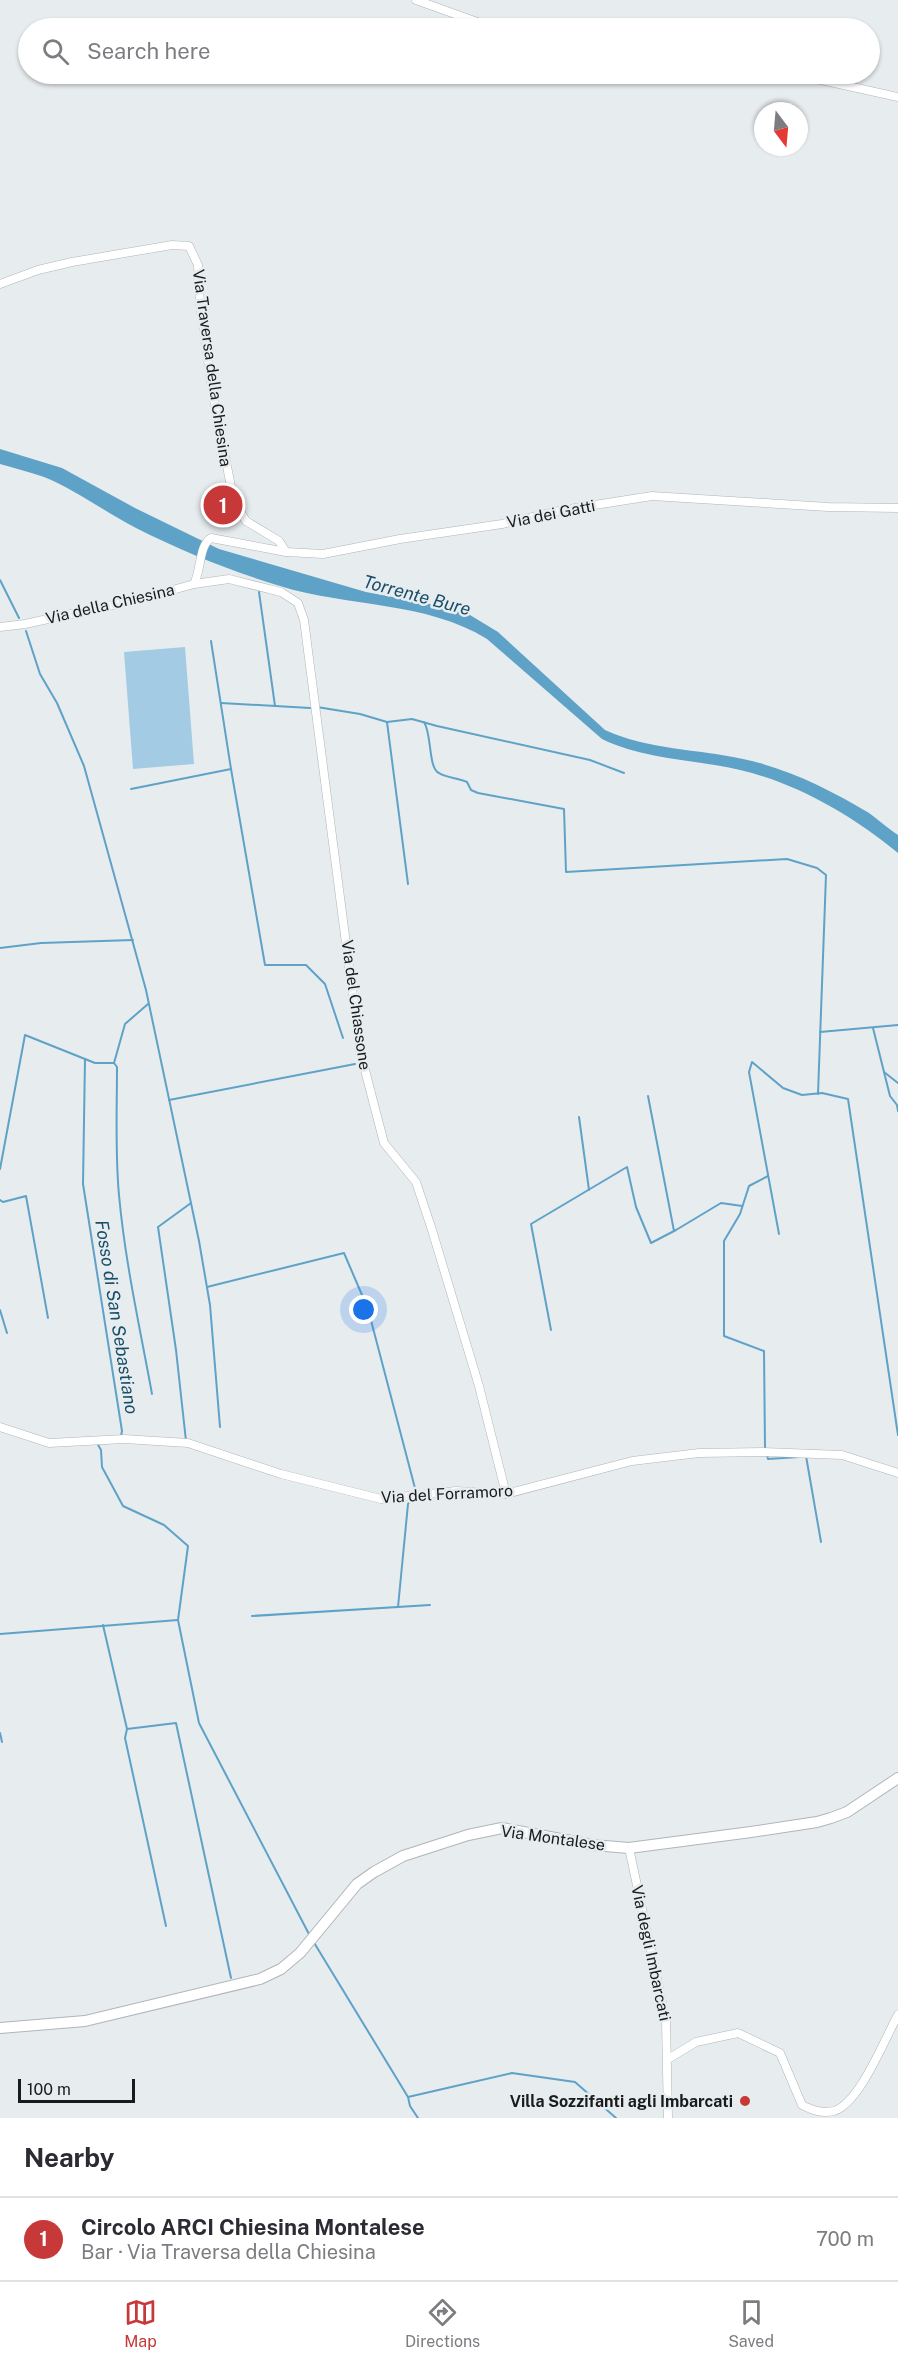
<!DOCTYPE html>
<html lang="en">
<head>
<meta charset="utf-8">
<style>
	body { margin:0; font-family:"Public Sans",sans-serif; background:#f2f2f3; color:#2b2b33 }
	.compass { position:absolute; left:754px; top:102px; width:54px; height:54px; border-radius:50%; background:#fff; box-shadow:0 2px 4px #0004; rotate:164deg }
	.scale { position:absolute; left:18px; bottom:15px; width:117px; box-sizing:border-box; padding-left:6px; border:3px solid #1a1b1d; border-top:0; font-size:16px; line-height:21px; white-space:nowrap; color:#1a1b1d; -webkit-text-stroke:4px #e7ecef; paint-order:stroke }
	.you { position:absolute; left:364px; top:1310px; width:21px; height:21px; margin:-15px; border:4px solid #fff; border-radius:50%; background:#1a73e8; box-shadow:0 0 0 9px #1a73e833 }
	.badge { display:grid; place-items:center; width:39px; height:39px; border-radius:50%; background:#c73839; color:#fff; font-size:20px; font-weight:700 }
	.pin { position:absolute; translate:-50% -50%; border:3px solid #fff; box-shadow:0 2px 6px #0006 }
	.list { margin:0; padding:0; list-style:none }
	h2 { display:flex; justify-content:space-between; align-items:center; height:78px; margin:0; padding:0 24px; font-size:26px }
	h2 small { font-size:20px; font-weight:400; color:#7c7c81 }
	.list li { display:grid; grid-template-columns:39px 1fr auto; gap:18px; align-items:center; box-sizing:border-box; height:84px; padding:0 24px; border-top:2px solid #e1e1e2 }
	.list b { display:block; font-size:22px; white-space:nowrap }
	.list p { margin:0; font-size:20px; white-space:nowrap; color:#7c7c81 }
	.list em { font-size:20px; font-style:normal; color:#7c7c81 }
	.icon { flex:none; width:33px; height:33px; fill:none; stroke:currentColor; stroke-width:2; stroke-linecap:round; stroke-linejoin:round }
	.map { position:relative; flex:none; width:898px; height:2118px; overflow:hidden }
	.search { position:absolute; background:#fff; box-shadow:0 2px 4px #0004; left:18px; right:18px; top:18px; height:66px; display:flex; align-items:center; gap:15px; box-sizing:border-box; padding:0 21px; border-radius:33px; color:#7c7c81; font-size:22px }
	.sheet { height:162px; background:#fff }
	nav { display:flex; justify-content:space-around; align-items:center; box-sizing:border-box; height:84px; border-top:2px solid #e1e1e2; background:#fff; font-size:16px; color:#7c7c81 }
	nav a { display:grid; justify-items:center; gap:3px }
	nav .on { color:#c73839 }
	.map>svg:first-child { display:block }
	.green { fill:#a3cbe4 }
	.water { fill:#5fa2c8 }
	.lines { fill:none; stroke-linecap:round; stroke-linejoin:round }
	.stream { stroke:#5fa2c8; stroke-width:2 }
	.minor-casing { stroke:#b0b5b8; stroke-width:9 }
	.secondary-casing { stroke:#b0b5b8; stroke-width:12 }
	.minor { stroke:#fff; stroke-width:8 }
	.secondary { stroke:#fff; stroke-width:10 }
	.poi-dot { fill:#c73839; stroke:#e7ecef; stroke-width:2 }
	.labels { text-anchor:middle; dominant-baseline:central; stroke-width:5; stroke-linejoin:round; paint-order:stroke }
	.street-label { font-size:16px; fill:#1a1b1d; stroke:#e7ecef }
	.poi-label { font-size:16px; font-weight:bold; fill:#1a1b1d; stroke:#e7ecef; text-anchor:end }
	.water-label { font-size:18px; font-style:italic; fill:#194e69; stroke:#e7ecef }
</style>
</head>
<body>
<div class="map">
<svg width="898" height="2118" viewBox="0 0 898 2118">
	<rect width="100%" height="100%" fill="#e7ecef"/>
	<polygon class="green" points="185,647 194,764 133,769 124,652"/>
	<path class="water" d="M 0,449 L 62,468 L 135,508 L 219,549 L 366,592 L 430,604 L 470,615 L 498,632 L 605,730 C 648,750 698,749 743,759 C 787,768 831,790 869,813 C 879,820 887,828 898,835 L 898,853 C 853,816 797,783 740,770 C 694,759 645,760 602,739 L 487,639 C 426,601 347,607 280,586 C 230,571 182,551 136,528 C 105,512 76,490 44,477 C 30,472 14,468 0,464 Z"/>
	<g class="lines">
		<g class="stream">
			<polyline points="0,580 19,618"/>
			<polyline points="259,592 275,706"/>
			<polyline points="26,631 40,674 57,703 84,766 146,990 199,1241 210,1305 220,1427"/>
			<polyline points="211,641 231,769 265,965 306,965 325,984 343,1038"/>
			<polyline points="221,703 310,708"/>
			<polyline points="317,707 360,714 387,722 412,719 437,726 590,760 624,773"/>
			<polyline points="387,722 408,884"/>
			<path d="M 424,722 C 432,734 428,768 439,773 C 446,778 459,778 467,782 L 471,790 L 478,793 L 564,809 L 566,872 L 787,859 L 817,868 L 826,875 L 818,1094"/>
			<polyline points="131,789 231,769"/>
			<polyline points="0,948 41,943 133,940"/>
			<polyline points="873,1028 890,1096 897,1105 898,1111"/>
			<polyline points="820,1032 898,1025"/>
			<polyline points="85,1059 83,1184 122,1431 121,1436"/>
			<path d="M 114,1063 L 117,1067 C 117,1110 115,1153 119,1195 C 125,1262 140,1328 152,1394"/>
			<polyline points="114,1063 125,1024 148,1004"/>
			<polyline points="884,1072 898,1083"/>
			<polyline points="648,1096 674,1231"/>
			<polyline points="169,1100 355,1064"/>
			<polyline points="579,1117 589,1190"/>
			<polyline points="0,1169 25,1035 95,1063 114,1063"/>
			<polyline points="768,1176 749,1186 740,1214 724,1241 724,1336 764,1351 765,1447 768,1459 799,1457"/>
			<polyline points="0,1200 3,1202 26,1196 48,1318"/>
			<polyline points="779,1234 749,1072 752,1062 783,1088 802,1095 822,1093 848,1099 898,1435"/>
			<polyline points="207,1287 344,1253 368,1309 416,1492 415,1494"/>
			<polyline points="0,1310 7,1333"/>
			<polyline points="551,1330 531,1224 627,1167 636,1207 651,1243 676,1230 721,1203 742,1206"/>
			<polyline points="186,1441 176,1350 158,1227 191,1203"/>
			<polyline points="97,1443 101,1450 102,1467 123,1506 164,1525 188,1546 178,1620 199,1723 310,1936"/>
			<polyline points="804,1456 806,1456 821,1542"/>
			<polyline points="398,1607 408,1504 412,1498"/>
			<polyline points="252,1616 430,1605"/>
			<polyline points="103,1625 127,1729 125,1738 166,1926"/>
			<polyline points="0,1634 178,1620"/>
			<polyline points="127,1729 176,1723 231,1978"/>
			<polyline points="0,1733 2,1742"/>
			<polyline points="313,1941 408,2097 410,2106 418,2118"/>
			<polyline points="408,2097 512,2073 575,2082 616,2118"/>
		</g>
		<g class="minor-casing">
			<g id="minor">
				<polyline points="416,0 494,28"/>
				<polyline points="794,74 898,97"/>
				<polyline points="0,284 38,270 72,262 172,245 189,246 198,265 200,304 213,395 234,502 246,521 279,541 286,552"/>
				<polyline points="194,584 229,579 281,592 298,603 304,620 360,1051 384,1143 416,1182 432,1230 479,1386 506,1494"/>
				<path d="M 0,627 L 25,624 L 140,599 L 194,584 C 201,571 199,545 211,538 L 286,552 L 323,554 L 400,539 L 502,524 L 563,510 L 652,496 L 828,507 L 898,508"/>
				<polyline points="0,1427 49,1443 124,1439 188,1443 281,1474 381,1499 456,1491 506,1494 632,1461 699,1453 763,1452 842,1455 898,1473"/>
				<polyline points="629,1848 666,2021 668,2118"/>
				<path d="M 668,2059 L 696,2042 L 738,2033 L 780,2053 L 802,2105 C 812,2110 822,2114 834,2111 C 860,2103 885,2038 898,2015"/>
			</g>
		</g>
		<g class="secondary-casing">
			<polyline id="secondary" points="0,2028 85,2021 260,1979 281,1969 300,1953 357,1884 374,1872 403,1856 468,1835 502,1828 593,1845 629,1848 751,1832 817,1822 831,1818 847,1812 898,1778"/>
		</g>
		<use href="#minor" class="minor"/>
		<use href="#secondary" class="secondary"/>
	</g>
	<circle class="poi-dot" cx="745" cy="2101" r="6"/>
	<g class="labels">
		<g class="street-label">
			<text transform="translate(212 368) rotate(82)">Via Traversa della Chiesina</text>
			<text transform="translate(551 514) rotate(-11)">Via dei Gatti</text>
			<text transform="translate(110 604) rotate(-13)">Via della Chiesina</text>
			<text transform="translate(356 1005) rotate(82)">Via del Chiassone</text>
			<text transform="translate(447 1494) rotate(-3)">Via del Forramoro</text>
			<text transform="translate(553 1838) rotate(8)">Via Montalese</text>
			<text transform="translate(651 1953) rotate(78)">Via degli Imbarcati</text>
		</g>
		<g class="poi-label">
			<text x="733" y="2101">Villa Sozzifanti agli Imbarcati</text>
		</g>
		<g class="water-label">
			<text transform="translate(417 595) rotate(15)">Torrente Bure</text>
			<text transform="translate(117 1317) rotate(81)">Fosso di San Sebastiano</text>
		</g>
	</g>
</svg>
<svg class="compass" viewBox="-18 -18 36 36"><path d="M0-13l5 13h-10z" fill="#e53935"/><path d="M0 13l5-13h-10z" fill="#7c7c81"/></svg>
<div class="scale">100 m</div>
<div class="you"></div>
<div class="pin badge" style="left:223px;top:505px">1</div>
<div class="search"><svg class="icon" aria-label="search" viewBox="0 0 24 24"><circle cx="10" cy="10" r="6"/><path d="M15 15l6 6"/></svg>Search here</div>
</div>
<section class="sheet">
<h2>Nearby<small></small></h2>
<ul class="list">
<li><span class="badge">1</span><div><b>Circolo ARCI Chiesina Montalese</b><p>Bar · Via Traversa della Chiesina</p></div><em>700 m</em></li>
</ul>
</section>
<nav>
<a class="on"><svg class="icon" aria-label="map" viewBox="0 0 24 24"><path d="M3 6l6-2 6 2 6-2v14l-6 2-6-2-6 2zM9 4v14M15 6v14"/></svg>Map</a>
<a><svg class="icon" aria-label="directions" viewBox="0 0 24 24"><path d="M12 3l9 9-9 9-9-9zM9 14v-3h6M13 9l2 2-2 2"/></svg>Directions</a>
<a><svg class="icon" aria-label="saved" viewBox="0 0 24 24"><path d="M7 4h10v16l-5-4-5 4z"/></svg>Saved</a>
</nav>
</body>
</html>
